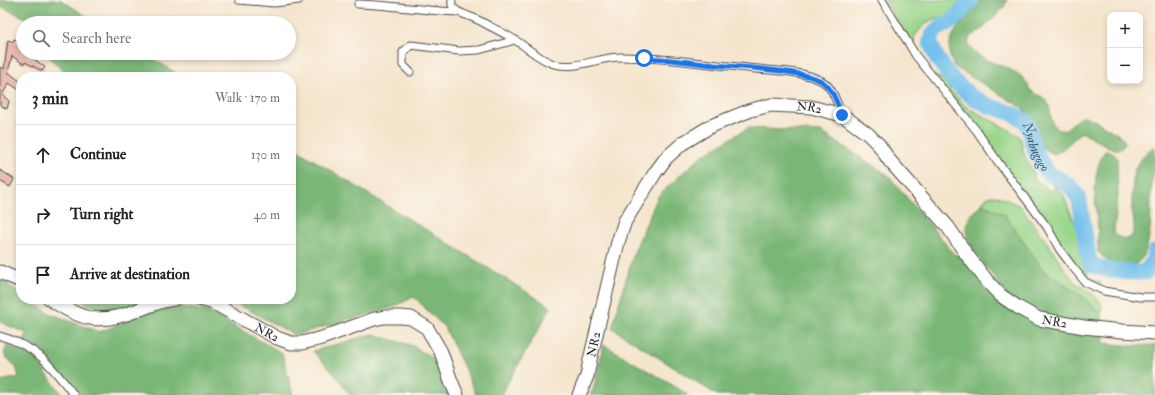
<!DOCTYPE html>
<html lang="en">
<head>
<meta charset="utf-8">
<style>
	body { margin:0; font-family:"IM FELL Double Pica",serif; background:#f6f6f6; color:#222 }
	.controls { position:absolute; right:12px; top:12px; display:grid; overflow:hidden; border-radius:8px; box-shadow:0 2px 6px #0003 }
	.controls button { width:36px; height:36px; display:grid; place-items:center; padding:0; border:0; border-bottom:1px solid #e0e0e0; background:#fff; color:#222; font:20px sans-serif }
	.stop { position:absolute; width:12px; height:12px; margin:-9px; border:3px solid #1a73e8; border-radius:50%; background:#fff }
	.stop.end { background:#1a73e8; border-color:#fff; box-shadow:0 1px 4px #0008 }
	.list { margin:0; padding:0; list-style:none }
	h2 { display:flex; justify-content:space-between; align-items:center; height:52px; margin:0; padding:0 16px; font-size:17px }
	h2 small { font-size:13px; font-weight:400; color:#767676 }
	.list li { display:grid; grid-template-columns:26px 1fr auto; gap:12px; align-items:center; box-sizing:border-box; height:60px; padding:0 16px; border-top:1px solid #e0e0e0 }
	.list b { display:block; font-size:15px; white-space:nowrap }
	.list em { font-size:13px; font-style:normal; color:#767676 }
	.icon { flex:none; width:22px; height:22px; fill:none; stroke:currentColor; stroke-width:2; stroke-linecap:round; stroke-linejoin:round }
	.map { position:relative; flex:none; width:1155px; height:395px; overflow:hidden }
	.search { position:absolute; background:#fff; box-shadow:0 2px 6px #0003; left:16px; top:16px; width:280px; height:44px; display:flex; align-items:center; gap:10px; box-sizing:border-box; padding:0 14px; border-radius:22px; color:#767676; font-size:15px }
	.panel { position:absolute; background:#fff; box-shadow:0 2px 6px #0003; left:16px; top:72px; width:280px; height:232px; border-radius:16px }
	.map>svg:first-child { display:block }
	.green { fill:#99d68a; stroke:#62805a }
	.forest { fill:#7ab776; stroke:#527150 }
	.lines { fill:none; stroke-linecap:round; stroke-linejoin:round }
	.river { stroke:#73c1ed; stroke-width:16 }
	.building { fill:#e6a595 }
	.street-casing { stroke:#494743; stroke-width:9 }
	.highway-casing { stroke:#494743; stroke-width:15 }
	.street { stroke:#fff; stroke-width:7 }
	.highway { stroke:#fff; stroke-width:13 }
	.route { stroke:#1a73e8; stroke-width:5 }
	.labels { text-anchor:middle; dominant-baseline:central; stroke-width:3; stroke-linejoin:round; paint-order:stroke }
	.street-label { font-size:12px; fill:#2b2b2b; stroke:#fbf7ec }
	.water-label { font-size:13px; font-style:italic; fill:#415865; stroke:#fbf7ec }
</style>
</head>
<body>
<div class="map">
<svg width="1155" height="395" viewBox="0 0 1155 395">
	<rect width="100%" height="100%" fill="#fbf7ec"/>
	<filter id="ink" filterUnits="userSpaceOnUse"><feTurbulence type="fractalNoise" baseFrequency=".025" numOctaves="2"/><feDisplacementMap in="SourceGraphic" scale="8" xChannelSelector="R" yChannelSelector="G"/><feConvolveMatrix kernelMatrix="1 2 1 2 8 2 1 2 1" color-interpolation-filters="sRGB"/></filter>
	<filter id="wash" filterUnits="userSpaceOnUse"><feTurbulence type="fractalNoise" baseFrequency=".012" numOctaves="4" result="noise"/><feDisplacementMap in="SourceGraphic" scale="16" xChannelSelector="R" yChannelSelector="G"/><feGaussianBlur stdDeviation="0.9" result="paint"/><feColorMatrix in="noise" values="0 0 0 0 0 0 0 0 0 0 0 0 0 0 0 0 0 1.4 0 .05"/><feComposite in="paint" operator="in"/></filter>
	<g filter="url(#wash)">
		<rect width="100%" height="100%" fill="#f5e5cd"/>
		<g class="green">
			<polygon points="884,0 965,0 956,11 950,15 931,20 923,26 914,37 915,49"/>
			<polygon points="933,75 948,81 950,90 965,106 1018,135 1021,140 1024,155 1033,172 1033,179 1044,185 1048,191 1050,191 1053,187 1056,187 1063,194 1073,219 1081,235 1081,257 1088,276 1091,279 1101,283 1101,285 1100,286 1087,280 1077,268 1056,237"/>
			<polygon points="990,196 998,196 1019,205 1051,248 1066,271 1076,283 1090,291 1100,301 1102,309 1101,313 1084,298 1043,270 1005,215 982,204 984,200"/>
		</g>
		<g class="forest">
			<polygon points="0,0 61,0 97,23 32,23 32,21 0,6"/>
			<path d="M 980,0 L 1007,0 L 1004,7 L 984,28 L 969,38 L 968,45 C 984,69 1021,62 1030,90 C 1035,94 1042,96 1046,100 C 1054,110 1045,126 1064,131 L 1079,118 L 1085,116 L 1096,121 L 1122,137 L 1125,143 L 1122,148 L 1118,150 L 1109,147 L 1086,134 L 1081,132 L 1062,150 L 1054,154 L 1048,151 L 1036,143 C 1033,130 1031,119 1023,108 L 955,67 C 937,39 966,21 980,0 Z"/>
			<polygon points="45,53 144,53 182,77 70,77"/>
			<path d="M 748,128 L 821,132 L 888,175 L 955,255 L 967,255 L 1007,294 C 998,282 967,246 966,232 C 965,221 973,211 982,204 L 1005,215 L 1043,270 L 1084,298 L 1101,313 L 1105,332 L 1103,343 L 1131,346 L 1155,345 L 1155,395 L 1029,395 L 1016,391 L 1008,395 L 717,395 L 612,328 L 634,252 L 658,196 L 701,156 Z"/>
			<polygon points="291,146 551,307 501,395 476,395 464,367 445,328 414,297 393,307 295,335 228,299 291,299"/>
			<path d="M 1155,146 C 1155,153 1155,163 1155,170 C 1152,179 1152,181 1151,191 C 1150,212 1155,266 1127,266 C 1113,266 1108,262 1098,252 C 1098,245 1098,238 1098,230 C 1096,205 1090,174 1105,151 C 1111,150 1114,153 1117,158 L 1118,195 L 1114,231 L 1115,235 C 1120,238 1130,242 1133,233 C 1136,226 1132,216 1132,209 C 1132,197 1132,183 1134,172 C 1137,162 1147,151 1155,146 Z"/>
			<polygon points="0,281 4,282 21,294 21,299 28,299 49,313 99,332 130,320 152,305 178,306 209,312 282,353 293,395 76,395 43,353 24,342 26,333 0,322"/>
			<polygon points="76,299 150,299 108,312"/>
			<polygon points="373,334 413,346 436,360 450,395 350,395 337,377 313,351"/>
			<polygon points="7,345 37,360 54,384 63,395 0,395 0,381 19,377 16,367 4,355"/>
			<polygon points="604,345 679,389 688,395 590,395 593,390"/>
		</g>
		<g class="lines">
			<path class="river" id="s1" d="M 971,0 C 965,6 960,13 954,19 C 943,29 935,24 930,42 L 937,58 L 953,80 L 972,97 L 992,107 L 1014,114 L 1025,121 L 1029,128 L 1033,145 L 1042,165 L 1050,174 L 1069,185 L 1079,198 L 1089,259 L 1092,265 C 1110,271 1127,274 1146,272 L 1153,261 L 1155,252"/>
		</g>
		<g id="blocks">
			<g class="building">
				<polygon points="14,39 23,43 23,53 27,53 29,56 45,67 42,71 25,62 24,64 12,56 8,72 21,82 21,91 9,83 2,95 9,101 7,109 0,105 0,67 4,69 8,40 13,42"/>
				<polygon points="0,170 14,179 10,187 0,181"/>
			</g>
		</g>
	</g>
	<g filter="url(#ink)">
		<use href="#blocks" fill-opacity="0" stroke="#494743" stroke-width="1"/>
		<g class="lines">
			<g class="street-casing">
				<g id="street">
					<polyline points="239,0 274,3 299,0"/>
					<path d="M 452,0 C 449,13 470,15 478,20 C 491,27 504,33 515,40 C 528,48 540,60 554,64 C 576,70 599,57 621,57 C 663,57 705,64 748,68 C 770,71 802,70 822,81 C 833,87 837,104 842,115"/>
					<polyline points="882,0 916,56 976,130 998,162 1047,227 1060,250 1072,266 1085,282 1104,291 1141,297 1155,297"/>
					<path d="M 358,4 C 392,5 425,11 458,12"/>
					<polyline points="410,72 403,65 403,52 411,45 459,51 479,50 515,40"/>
					<path d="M 0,336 C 39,347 50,365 74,395"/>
				</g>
			</g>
			<g class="highway-casing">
				<g id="highway">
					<polyline points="0,272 21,281"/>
					<path d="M 50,299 C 83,321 100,325 138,310 C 149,306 162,300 174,299"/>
					<path id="s2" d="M 199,299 L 214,303 L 277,338 L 291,343 L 302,343 L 322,338 L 374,319 L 384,317 L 401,317 L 411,318 L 427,328 L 441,352 L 451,381 L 457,395"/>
					<path id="s3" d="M 579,395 L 587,376 L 590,360 L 618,242 L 625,221 L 655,173 L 666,158 L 683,143 L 711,126 L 751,110 L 771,105 L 811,107 L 842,115 L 868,134 L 879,145 L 889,160 L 948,227 L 967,255 L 987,281 L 1000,295 L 1019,308 L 1039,319 L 1084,327 L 1122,331 L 1155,333"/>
				</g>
			</g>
			<use href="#street" class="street"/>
			<use href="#highway" class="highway"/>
		</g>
	</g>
	<g class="lines" filter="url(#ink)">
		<path class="route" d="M 644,58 C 667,59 690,62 714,65 C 736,67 809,70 824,83 C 834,91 837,104 842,115"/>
	</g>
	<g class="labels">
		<g class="street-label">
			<text stroke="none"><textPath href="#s3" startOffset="413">NR2</textPath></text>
			<text stroke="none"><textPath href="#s3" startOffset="749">NR2</textPath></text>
			<text stroke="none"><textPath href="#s2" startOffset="76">NR2</textPath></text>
			<text stroke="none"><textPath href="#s3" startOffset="53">NR2</textPath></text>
		</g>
		<g class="water-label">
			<text stroke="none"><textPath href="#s1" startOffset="217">Nyabugogo</textPath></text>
		</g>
	</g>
</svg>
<div class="controls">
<button>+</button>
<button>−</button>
</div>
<div class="stop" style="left:644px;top:58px"></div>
<div class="stop end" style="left:842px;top:115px"></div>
<div class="search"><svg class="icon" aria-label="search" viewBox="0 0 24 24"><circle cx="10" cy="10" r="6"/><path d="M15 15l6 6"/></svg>Search here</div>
<section class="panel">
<h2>3 min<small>Walk · 170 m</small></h2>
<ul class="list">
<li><svg class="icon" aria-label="ahead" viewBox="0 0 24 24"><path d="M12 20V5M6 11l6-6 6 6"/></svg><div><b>Continue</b></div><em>130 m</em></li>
<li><svg class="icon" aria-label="right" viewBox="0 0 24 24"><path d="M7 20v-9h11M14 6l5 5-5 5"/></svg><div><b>Turn right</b></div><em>40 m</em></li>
<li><svg class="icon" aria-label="arrive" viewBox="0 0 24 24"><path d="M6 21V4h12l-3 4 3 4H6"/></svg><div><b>Arrive at destination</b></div></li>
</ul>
</section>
</div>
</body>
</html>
